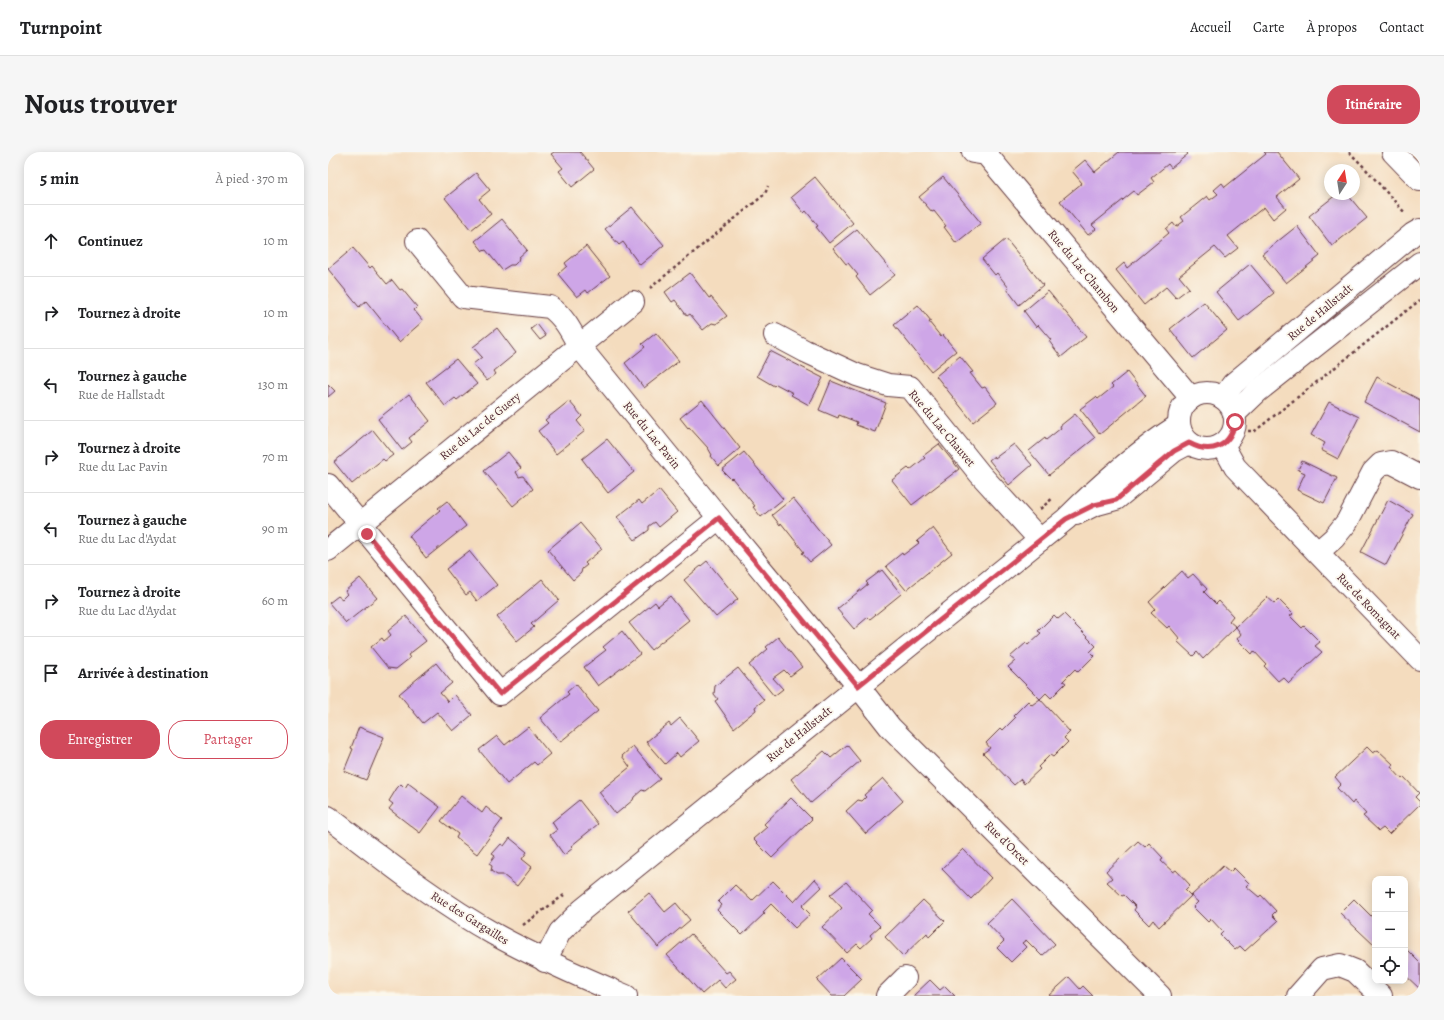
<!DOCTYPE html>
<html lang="fr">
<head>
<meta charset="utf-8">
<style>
	body { margin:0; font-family:Alegreya,serif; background:#f6f6f6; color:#202124 }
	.controls { position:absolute; right:12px; bottom:12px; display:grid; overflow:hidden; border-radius:8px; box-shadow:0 2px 10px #0003 }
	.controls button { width:36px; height:36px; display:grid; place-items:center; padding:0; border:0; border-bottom:1px solid #e0e0e0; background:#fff; color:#202124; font:20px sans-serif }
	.compass { position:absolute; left:996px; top:12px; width:36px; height:36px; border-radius:50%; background:#fff; box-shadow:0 2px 10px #0003; rotate:12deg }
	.stop { position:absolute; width:12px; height:12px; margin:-9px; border:3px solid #d1495b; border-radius:50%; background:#fff }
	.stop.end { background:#d1495b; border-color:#fff; box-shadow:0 1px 4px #0008 }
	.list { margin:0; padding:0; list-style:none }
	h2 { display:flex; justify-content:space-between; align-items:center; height:52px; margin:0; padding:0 16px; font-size:17px }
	h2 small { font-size:13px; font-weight:400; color:#757577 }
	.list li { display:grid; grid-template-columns:26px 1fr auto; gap:12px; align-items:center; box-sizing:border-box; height:72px; padding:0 16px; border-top:1px solid #e0e0e0 }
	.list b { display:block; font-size:15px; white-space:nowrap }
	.list p { margin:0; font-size:13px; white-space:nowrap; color:#757577 }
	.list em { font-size:13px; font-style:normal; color:#757577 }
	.actions { display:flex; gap:8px; padding:12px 16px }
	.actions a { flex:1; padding:9px 0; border:1px solid #d1495b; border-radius:16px; text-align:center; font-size:14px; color:#d1495b }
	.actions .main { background:#d1495b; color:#fff }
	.icon { flex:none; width:22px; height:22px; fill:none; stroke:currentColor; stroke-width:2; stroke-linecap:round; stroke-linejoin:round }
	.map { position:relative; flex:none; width:1092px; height:844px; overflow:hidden; border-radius:16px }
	header { display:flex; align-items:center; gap:24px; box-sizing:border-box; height:56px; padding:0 20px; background:#fff; border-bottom:1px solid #e0e0e0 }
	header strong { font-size:19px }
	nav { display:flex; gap:22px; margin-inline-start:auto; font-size:14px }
	.intro { display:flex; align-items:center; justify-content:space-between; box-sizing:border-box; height:96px; padding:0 24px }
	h1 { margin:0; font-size:28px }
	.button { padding:10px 18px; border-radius:16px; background:#d1495b; color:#fff; font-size:14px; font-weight:700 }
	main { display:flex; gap:24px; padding:0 24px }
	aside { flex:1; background:#fff; border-radius:16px; box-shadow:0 2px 10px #0003 }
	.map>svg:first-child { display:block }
	.building { fill:#cea6e7 }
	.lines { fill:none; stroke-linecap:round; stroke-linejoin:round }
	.minor-casing { stroke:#643b41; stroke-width:24 }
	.path { stroke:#643b41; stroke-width:2.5; stroke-dasharray:3 3; stroke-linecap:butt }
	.minor { stroke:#fff; stroke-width:22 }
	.route { stroke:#d1495b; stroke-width:5 }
	.labels { text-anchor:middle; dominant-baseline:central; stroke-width:3.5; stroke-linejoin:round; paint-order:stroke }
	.street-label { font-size:12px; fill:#4a1f2b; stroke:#fbf7ec }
</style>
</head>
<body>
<header>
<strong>Turnpoint</strong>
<nav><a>Accueil</a><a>Carte</a><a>À propos</a><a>Contact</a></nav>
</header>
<div class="intro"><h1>Nous trouver</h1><a class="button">Itinéraire</a></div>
<main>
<aside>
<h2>5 min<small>À pied · 370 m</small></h2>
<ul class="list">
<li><svg class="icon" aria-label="ahead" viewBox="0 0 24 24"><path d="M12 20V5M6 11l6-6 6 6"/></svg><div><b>Continuez</b></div><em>10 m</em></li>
<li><svg class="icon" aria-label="right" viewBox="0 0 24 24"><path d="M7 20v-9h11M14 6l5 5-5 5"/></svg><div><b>Tournez à droite</b></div><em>10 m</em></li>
<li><svg class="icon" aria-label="left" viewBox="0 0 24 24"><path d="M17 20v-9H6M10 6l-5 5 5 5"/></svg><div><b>Tournez à gauche</b><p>Rue de Hallstadt</p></div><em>130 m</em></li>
<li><svg class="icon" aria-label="right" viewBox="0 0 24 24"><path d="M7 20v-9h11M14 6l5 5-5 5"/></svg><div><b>Tournez à droite</b><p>Rue du Lac Pavin</p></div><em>70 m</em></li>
<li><svg class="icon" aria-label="left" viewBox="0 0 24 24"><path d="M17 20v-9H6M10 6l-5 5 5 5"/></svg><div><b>Tournez à gauche</b><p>Rue du Lac d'Aydat</p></div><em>90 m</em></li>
<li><svg class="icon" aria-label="right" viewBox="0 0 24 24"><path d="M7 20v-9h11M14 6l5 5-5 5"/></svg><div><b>Tournez à droite</b><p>Rue du Lac d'Aydat</p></div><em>60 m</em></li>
<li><svg class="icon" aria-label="arrive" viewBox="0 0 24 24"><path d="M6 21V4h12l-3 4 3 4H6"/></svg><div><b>Arrivée à destination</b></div></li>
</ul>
<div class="actions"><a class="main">Enregistrer</a><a>Partager</a></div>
</aside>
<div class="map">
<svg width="1092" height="844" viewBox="0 0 1092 844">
	<rect width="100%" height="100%" fill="#fbf7ec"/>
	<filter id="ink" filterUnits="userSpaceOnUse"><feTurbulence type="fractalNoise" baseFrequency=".025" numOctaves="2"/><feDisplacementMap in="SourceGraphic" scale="8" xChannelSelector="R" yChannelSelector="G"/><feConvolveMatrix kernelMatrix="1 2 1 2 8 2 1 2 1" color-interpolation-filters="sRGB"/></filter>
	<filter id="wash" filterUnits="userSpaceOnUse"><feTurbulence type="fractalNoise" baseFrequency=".012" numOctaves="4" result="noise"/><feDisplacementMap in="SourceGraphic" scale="16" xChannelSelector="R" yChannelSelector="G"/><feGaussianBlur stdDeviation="0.9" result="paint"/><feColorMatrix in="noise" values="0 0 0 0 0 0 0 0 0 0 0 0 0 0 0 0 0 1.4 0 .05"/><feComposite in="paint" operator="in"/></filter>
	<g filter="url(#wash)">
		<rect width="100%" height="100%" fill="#f4dcbe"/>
		<g id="blocks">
			<g class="building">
				<polygon points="226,0 252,0 266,17 244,35 231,19 235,16 223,2"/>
				<polygon points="791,0 858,0 860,2 843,16 840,12 823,26 826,30 809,43 806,39 764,73 768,77 760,83 732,49 754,31 744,19 757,8 767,20"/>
				<polygon points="936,0 949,0 971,27 949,45 958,56 945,67 936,55 900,84 910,96 897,106 887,95 851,124 861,136 848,146 838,135 816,153 788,118 796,111 799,116 841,81 838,77 845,71 848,75 856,69 853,65 879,44 882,48 890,42 886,38 894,31 897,35 938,2"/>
				<polygon points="148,21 162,38 151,47 163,62 143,78 117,46"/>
				<polygon points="487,25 525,71 501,91 488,75 490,74 478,59 476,61 463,45"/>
				<polygon points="615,25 653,71 628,91 616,75 618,74 606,59 604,60 591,45"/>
				<polygon points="1009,42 1019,42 1039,66 1004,94 981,64"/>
				<polygon points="304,55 336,93 312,113 295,90 291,93 277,77"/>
				<polygon points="174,67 199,98 191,105 190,109 186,113 182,113 174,118 158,98 155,99 147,89"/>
				<polygon points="969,74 992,104 958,131 934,102"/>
				<polygon points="529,77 567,123 542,143 528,125 530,123 520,111 518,112 505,96"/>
				<polygon points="678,87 715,133 691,153 679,137 681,136 669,121 667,123 654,107"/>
				<polygon points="258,94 282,124 260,141 258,138 249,145 230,122 239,114 237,111"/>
				<polygon points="25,96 42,116 44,114 59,132 64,128 72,138 74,137 89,155 86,158 95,169 71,190 38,149 31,155 0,117"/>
				<polygon points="922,112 946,141 911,169 888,140"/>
				<polygon points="362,121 381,146 383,145 399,164 388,172 384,171 375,178 362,162 359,164 347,148 344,150 337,140"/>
				<polygon points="720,139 758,185 733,205 721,189 723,188 710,173 708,175 696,159"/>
				<polygon points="876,150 899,178 865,206 842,177"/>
				<polygon points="590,153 603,169 601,170 613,185 615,183 628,199 603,219 566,173"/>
				<polygon points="209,172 218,184 212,188 203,177"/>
				<polygon points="169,176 188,201 166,219 168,222 159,229 145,212 154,205 145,195"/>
				<polygon points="328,181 351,209 316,236 297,211 317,195 314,192"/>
				<polygon points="442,199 495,226 481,253 463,243 465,241 448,232 446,234 429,224"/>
				<polygon points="632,204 645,220 642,221 654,236 657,235 669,251 645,270 608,224"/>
				<polygon points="128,207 149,232 129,248 127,246 117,254 98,230"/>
				<polygon points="799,220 818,244 772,282 752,257 768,245 770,247 785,235 783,233"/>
				<polygon points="1049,225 1092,248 1092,280 1036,250"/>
				<polygon points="503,229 558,251 547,280 528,273 529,270 511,263 510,266 491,258"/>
				<polygon points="0,232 7,239 0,245"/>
				<polygon points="81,242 102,269 81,286 84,290 74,298 50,267"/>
				<polygon points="374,248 412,296 391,314 383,304 384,303 380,296 361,275 360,276 352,266"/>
				<polygon points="241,249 254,264 249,269 257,279 228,302 210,279 220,271 217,268"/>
				<polygon points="1001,250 1031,265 1010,307 993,298 997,291 983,283"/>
				<polygon points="747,262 767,286 721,323 701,299 717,286 718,288 733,276 732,274"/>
				<polygon points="45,278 65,303 57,309 55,307 24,332 6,310"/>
				<polygon points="279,287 306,320 280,341 254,307"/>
				<polygon points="611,292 631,317 584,353 564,328 580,316 582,318 597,306 595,304"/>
				<polygon points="686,292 704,313 681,333 661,308 666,304 667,306"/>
				<polygon points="180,300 193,316 188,320 191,325 195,324 205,337 185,354 156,319"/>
				<polygon points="416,300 455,347 433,365 425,355 427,354 404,326 403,327 394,318"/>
				<polygon points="974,309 1009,326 996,351 969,338 977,321 970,318"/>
				<polygon points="331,338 349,360 331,375 327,370 321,374 321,378 307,388 289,365 311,348 314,352"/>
				<polygon points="465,346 503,393 482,410 474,401 476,400 453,371 452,373 444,363"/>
				<polygon points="1060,348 1085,362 1058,413 1033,400"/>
				<polygon points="119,349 138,374 98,406 81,384 112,358 110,356"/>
				<polygon points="252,371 274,397 257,411 259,413 254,417 253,421 245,428 220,398"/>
				<polygon points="605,376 624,401 578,438 558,414 574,401 575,403 591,391 589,389"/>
				<polygon points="141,399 169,433 149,449 142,440 138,443 118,417"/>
				<polygon points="379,409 410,447 388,465 356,428"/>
				<polygon points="554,418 573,442 542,467 540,465 526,477 509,457 540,432 538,430"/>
				<polygon points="854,419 860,426 865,422 879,437 876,440 888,452 891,449 905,464 901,469 908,475 875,507 869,500 865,504 849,489 852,487 841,474 839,476 823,461 827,457 821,450"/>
				<polygon points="32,426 49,446 18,471 1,451 10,444 14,447 19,442 17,439"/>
				<polygon points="214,427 231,448 203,472 206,475 189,489 169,465"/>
				<polygon points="342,444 361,468 323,498 301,471 327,450 330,454"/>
				<polygon points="939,445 946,451 950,447 965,462 962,464 974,476 976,474 992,490 987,494 994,500 961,531 955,525 950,529 936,514 938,512 926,499 924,502 909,487 913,482 908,475"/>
				<polygon points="736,462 768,494 762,500 766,504 750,520 747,517 735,529 738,531 723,546 718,541 712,547 680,515 687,509 682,505 698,491 700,493 713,481 710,479 726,463 730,467"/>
				<polygon points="78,464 98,489 80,503 82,506 68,517 60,516 43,495 54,486 56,489 63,483 60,479"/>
				<polygon points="294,479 312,502 270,534 256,515 278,498 275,495"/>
				<polygon points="450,485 474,515 462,524 456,518 445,526 455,537 446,544 421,513 440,497 438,495"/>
				<polygon points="108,511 124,531 112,541 120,550 127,543 144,563 125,579 109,560 95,571 71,542"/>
				<polygon points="410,516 436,548 427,555 428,558 406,576 387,549 390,547 386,542 387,534"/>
				<polygon points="248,532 270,559 232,590 212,566 241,542 239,540"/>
				<polygon points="712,547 742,580 736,586 740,590 725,605 722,603 710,615 712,617 696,632 693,627 686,633 655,601 662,596 658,591 673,576 675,578 687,566 685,564 700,549 704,553"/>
				<polygon points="352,566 371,589 352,605 349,601 337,612 318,590 341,571 343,574"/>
				<polygon points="31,575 56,585 38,628 16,619 25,597 23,596"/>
				<polygon points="200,575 222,602 209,613 206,610 179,632 151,598 169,584 177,593"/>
				<polygon points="519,593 532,609 483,651 463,627 496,599 503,606"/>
				<polygon points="305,594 332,627 317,639 314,638 306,645 305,648 288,662 271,640 302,615 294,604"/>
				<polygon points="1039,595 1045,601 1050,598 1065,612 1063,615 1074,627 1076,625 1091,641 1087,645 1092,650 1092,652 1061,682 1055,676 1051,679 1035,664 1038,662 1026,649 1024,652 1009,636 1013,632 1007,625"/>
				<polygon points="555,626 575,649 538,682 518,659 530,648 534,649 538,645 536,643"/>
				<polygon points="80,631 112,655 92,681 61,657 65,652 61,649 69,636 73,632 77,636"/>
				<polygon points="133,644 154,661 158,655 174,668 149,702 128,686 130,682 113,669"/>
				<polygon points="463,646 484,667 444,706 425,687 439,675 436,672"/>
				<polygon points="251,648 270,672 243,694 245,696 236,703 222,683 229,678 224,670"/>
				<polygon points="182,686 199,700 194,707 204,715 189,734 175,723 169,723 163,719 164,714 161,712 167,704 164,702 173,692 176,694"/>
				<polygon points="810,689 817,695 821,691 835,706 833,709 845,720 848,718 862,733 857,738 863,744 831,775 825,768 821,773 806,758 808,755 796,743 794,744 779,730 784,726 778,719"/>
				<polygon points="635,697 663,726 643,747 614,717"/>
				<polygon points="895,714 902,720 906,716 921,731 918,734 931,745 933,743 948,759 944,763 950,769 917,799 912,794 907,798 892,783 895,780 883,767 880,770 865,755 870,750 863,744"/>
				<polygon points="487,727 494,735 474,754 482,762 467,776 443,752 435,760 437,761 414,783 389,758 393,753 390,750 407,733 424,749 445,729 466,750"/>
				<polygon points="518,730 544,758 540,762 552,774 542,783 544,786 533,796 529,792 519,801 494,775 514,756 502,743"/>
				<polygon points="321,741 337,760 348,751 362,768 330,795 300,759"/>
				<polygon points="684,747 727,792 714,804 698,788 694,791 698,795 683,810 669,796 676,789 659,771"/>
				<polygon points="1026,747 1047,768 1047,794 1012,761"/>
				<polygon points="595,748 617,769 601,785 599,781 575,804 557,785"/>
				<polygon points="363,782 398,821 401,819 408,827 397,836 390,828 374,842 339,803"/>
				<polygon points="1077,796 1092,811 1092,837 1077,823"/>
				<polygon points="513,806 534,827 516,844 504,844 489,828"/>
				<polygon points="741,825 752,837 755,834 765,844 720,844"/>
				<polygon points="602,828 612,838 617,834 627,844 585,844"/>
			</g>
		</g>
	</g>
	<g filter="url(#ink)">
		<use href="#blocks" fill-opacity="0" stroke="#643b41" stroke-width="1"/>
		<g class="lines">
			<g class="minor-casing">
				<g id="minor">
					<polyline points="645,0 658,2 863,246"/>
					<polyline points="1065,0 1092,28"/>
					<path d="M 89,89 L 135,145 L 222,155 C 236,165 243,179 251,194 L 391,366 L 530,534 L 562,575 L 832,844"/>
					<polyline points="447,183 477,199 529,223 560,233 582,235 652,322 712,388"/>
					<circle cx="879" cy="269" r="28"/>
					<polyline points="895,246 905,232 1085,82 1092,78"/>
					<polyline points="906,262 930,239 1092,111"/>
					<polyline points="895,293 907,315 1092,507"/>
					<polyline points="0,333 172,542 391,366"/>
					<polyline points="748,362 766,353 788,347 846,299 861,291"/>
					<polyline points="0,398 305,150"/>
					<polyline points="990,400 1006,386 1019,370 1045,320 1053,312 1063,310 1092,325"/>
					<path d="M 0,665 C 54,706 107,749 166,782 C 209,806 253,825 298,844"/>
					<path d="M 217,809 L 232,780 L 254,758 L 738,367 C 773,332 810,299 851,273"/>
					<polyline points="559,844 577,826"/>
					<polyline points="970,844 994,817 1012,813 1027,819 1053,844"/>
				</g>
			</g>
			<g class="path">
				<polyline points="1021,0 1036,15 1077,61"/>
				<polyline points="322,136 437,42 440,34"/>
				<polyline points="920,279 927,279 1092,148"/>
				<polyline points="712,357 725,346"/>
				<polyline points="195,773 236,743"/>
			</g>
			<use href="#minor" class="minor"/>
		</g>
	</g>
	<g class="lines" filter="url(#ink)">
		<path class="route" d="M 39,382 L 172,542 L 391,366 L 530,534 L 738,367 L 766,353 L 788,348 L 846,299 L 861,291 C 883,303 902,295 907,270"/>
	</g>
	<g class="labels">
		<g class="street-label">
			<text transform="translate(756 119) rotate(50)">Rue du Lac Chambon</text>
			<text transform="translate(992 160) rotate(-40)">Rue de Hallstadt</text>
			<text transform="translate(152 274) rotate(-39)">Rue du Lac de Guery</text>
			<text transform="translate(614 276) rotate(50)">Rue du Lac Chauvet</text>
			<text transform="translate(324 283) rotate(51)">Rue du Lac Pavin</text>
			<text transform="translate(1041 454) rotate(46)">Rue de Romagnat</text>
			<text transform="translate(471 582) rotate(-39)">Rue de Hallstadt</text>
			<text transform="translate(679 691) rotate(45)">Rue d'Orcet</text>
			<text transform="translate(142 766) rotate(32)">Rue des Gargailles</text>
		</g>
	</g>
</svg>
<div class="controls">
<button>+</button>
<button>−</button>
<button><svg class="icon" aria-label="locate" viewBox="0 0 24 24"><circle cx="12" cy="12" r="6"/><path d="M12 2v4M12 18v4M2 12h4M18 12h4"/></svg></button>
</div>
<svg class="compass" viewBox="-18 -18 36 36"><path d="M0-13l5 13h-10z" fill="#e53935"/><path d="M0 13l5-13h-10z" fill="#757577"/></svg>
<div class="stop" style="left:907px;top:270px"></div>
<div class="stop end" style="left:39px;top:382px"></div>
</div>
</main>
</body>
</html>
